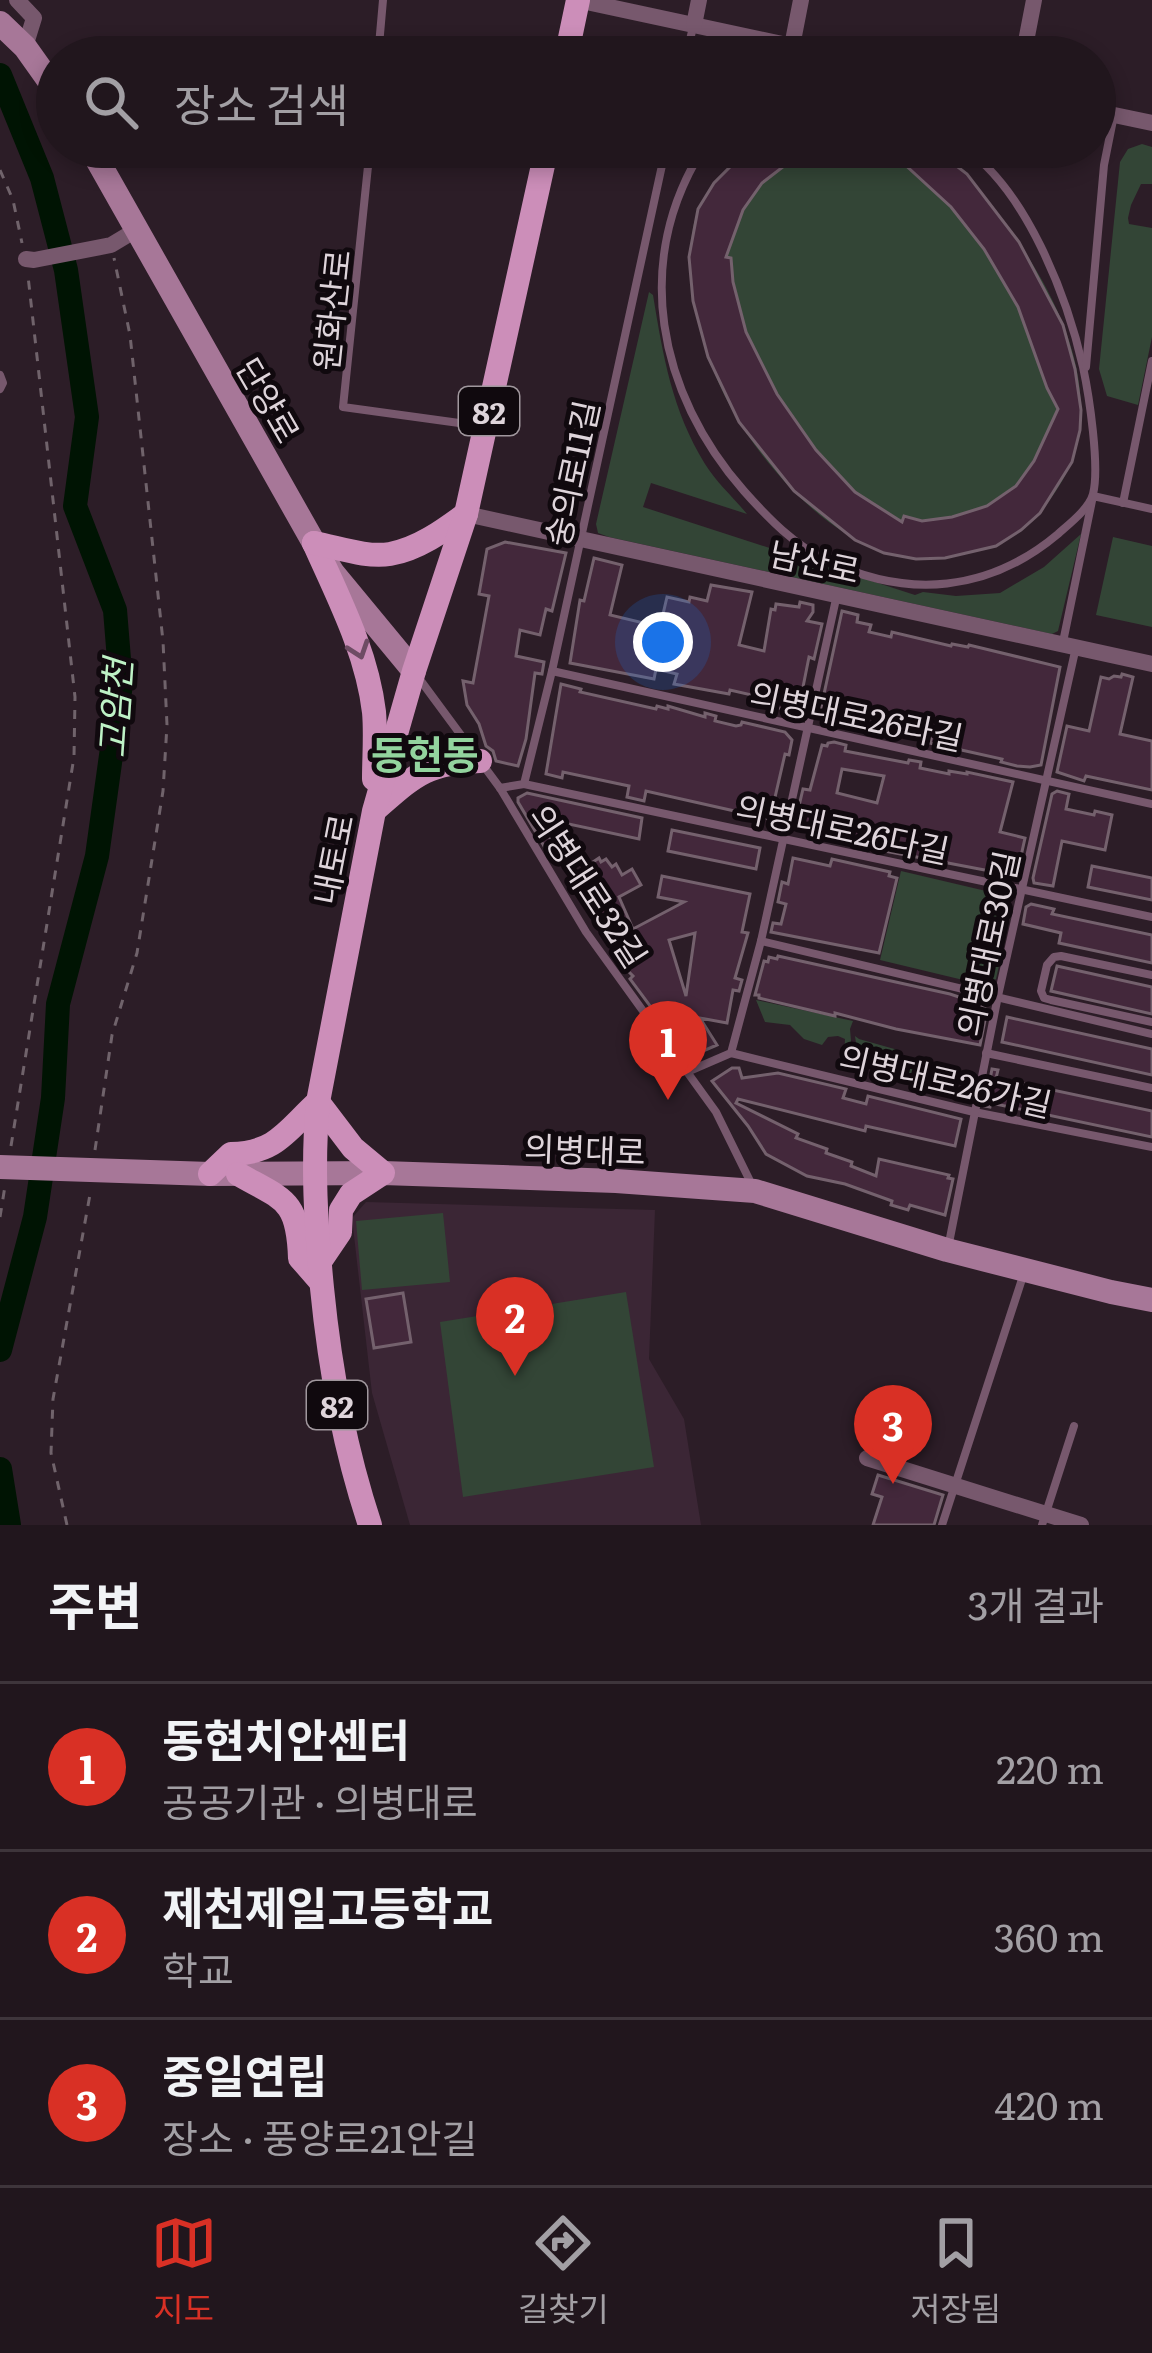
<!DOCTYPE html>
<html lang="ko">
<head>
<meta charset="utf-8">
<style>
	body { margin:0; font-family:Literata,"Noto Sans KR",serif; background:#2d232a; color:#f1f3f6 }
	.you { position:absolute; left:663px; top:642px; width:42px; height:42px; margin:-30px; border:9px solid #fff; border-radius:50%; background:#1a73e8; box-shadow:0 0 0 18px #1a73e833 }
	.badge { display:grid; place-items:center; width:78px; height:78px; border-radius:50%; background:#d93025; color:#fff; font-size:39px; font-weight:700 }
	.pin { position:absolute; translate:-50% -99px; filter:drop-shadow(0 3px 6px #0008) }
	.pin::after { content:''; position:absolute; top:63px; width:42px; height:36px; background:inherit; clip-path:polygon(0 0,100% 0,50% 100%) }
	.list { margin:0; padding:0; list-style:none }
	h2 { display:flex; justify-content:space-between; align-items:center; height:156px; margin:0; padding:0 48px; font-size:51px }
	h2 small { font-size:39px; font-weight:400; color:#a29fa4 }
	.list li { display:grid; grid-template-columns:78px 1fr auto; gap:36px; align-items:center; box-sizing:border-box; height:168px; padding:0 48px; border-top:3px solid #3e353b }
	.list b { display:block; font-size:45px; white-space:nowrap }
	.list p { margin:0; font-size:39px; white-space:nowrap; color:#a29fa4 }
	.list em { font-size:39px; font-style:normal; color:#a29fa4 }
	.icon { flex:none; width:66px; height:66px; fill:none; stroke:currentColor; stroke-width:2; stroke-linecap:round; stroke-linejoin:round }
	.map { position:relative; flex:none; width:1152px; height:1525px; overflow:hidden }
	.search { position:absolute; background:#21161d; box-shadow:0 6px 18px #0003; left:36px; right:36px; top:36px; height:132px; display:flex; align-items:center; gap:30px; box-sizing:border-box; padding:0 42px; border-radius:66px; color:#a29fa4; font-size:45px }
	.sheet { height:660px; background:#21161d }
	nav { display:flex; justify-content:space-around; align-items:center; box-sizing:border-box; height:168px; border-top:3px solid #3e353b; background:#21161d; font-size:33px; color:#a29fa4 }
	nav a { display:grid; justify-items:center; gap:6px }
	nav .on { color:#d93025 }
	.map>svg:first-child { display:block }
	.built { fill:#3b2635 }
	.green { fill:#334536 }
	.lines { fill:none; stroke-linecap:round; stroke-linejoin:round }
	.river { stroke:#001403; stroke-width:24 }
	.building { fill:#43283b; stroke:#74616d; stroke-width:3; fill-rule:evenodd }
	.path { stroke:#70636b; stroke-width:3; stroke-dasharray:9 9; stroke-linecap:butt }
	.lane { stroke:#77586d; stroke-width:8 }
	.street { stroke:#77586d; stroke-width:16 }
	.secondary { stroke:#a77798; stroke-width:24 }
	.primary { stroke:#cc8eb9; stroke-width:24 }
	.oneway { stroke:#6e4c64 }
	.labels { text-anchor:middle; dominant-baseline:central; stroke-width:10; stroke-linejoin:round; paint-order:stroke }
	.shield { fill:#10090e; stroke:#a0979d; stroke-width:3 }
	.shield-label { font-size:30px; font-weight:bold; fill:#ded4da }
	.street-label { font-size:33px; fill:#ded4da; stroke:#10090e }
	.water-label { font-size:36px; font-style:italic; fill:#bef2c6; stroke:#10090e }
	.quarter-label { font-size:39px; font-weight:bold; fill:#93d49e; stroke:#10090e }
</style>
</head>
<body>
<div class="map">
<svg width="1152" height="1525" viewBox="0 0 1152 1525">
	<rect width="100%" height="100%" fill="#2c1d27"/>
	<polygon class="built" points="366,1202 655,1210 649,1359 684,1419 701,1525 410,1525 372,1393 352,1218"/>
	<g class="green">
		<polygon points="1142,144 1152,147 1152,184 1141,184 1131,205 1128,218 1129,224 1152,228 1152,337 1138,405 1107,396 1099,369 1120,162 1128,149"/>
		<path d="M 755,147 C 782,147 922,142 936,150 C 963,165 980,192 999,216 C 1056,289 1116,403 1056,491 C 1028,532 1008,543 961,554 C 934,561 906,561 880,551 C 806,523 733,432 709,358 C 703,341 702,322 698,305 C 692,271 685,239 700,206 C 711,181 732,162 755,147 Z"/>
		<path d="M 649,292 L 653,295 C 663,356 672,410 705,464 C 716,482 734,498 747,514 L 651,483 L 643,507 L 915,595 L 923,592 L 956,596 L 1000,593 L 1044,567 L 1081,534 L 1058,631 L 1052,634 L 609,537 L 598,533 L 596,524 Z"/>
		<polygon points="1113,537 1152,546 1152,627 1096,615"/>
		<polygon points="901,871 1003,895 1012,906 996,979 984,985 880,960"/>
		<polygon points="756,1000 853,1021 850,1029 852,1052 844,1057 845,1039 838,1036 828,1037 822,1045 804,1039 790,1025 765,1022"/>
		<polygon points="855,1036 859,1039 898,1050 901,1065 954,1085 961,1090 959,1093 878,1077 879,1062 873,1058 858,1057"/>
		<polygon points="443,1213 450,1282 362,1290 356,1221"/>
		<polygon points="626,1292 654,1467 463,1497 440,1322"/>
	</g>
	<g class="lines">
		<g class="river">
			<polyline points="0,75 42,178 66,270 87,417 75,506 115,610 121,684 97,856 58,1004 53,1098 35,1217 0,1350"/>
			<polyline points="0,1469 9,1525"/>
		</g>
	</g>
	<g class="building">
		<polygon points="755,147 828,147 784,166 762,183 743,210 726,257 731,258 733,282 746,332 777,394 816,450 855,492 902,522 904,516 922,521 952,517 987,506 1016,486 1034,461 1058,409 1047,388 1018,307 984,249 951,207 902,162 865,147 932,147 967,174 1019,242 1063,325 1075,369 1081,410 1080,430 1072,462 1040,513 1021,530 996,546 945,558 916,559 884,553 855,540 794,491 739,422 708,357 693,301 689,257 698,209 714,183 739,158"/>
		<polygon points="505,542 566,553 552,611 546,609 540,635 520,630 516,656 544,662 542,674 535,673 526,739 518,766 496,761 493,751 486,746 479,724 467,705 463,681 473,683 489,596 479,594 487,549"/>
		<polygon points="594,558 622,565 610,615 660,627 667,597 689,602 690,597 707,601 711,585 752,592 739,645 764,651 771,609 775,610 776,604 799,607 800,602 813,605 813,612 807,621 822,624 814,659 809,657 799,707 791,711 750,701 752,695 730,690 729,694 674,684 677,674 656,669 654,679 570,663 580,600 584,601"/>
		<polygon points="842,611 858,615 857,622 871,625 869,632 891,637 892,632 951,646 952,644 968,647 969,645 1060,667 1041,765 1030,767 1017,766 1001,762 1002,759 930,743 931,739 907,734 906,721 839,707 836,720 819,717"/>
		<polygon points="1122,674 1133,677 1120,734 1152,741 1152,790 1086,776 1084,781 1057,772 1067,726 1089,731 1101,677 1109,679 1114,676 1121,677"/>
		<polygon points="561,684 581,689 580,692 656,709 657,706 668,709 668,706 705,717 705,713 716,716 715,721 736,726 741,725 742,722 785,732 792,740 789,755 785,754 770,819 646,791 644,801 627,797 629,786 563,772 562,778 546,774"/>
		<path d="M 834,742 L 846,745 L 845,751 L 908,763 L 909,760 L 921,762 L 920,768 L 949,774 L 949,771 L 967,774 L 967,772 L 1013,782 L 1000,832 L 1025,838 L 1017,874 L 1008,878 L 990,874 L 990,871 L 885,851 L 886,848 L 851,840 L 852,835 L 846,834 L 847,829 L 843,828 L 845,816 L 836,812 L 824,809 L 819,833 L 801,829 L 795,823 L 803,789 L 810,790 L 822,745 L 827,746 L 828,743 ZM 842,769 L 884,776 L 877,803 L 837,793 Z"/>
		<polygon points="1057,791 1069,794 1066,809 1094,815 1095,811 1112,815 1105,850 1062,841 1053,886 1034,883 1033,878 1052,794"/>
		<polygon points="527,793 642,818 639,839 559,822 556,817 543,825 561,859 554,863 518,802 518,798"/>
		<polygon points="672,830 760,848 756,869 668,851"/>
		<path d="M 599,858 L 601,862 L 606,859 L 612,867 L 616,864 L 622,875 L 632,869 L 641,885 L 619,897 L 633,929 L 684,902 L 658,897 L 662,876 L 750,894 L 742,932 L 748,933 L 735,978 L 742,980 L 739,991 L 733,990 L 727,1023 L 700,1018 L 717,1045 L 689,1057 L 671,1028 L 675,1026 L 663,1006 L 653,1010 L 630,979 L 633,976 L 616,959 L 623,955 L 594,910 L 610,901 L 587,866 ZM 695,933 L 686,996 L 669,940 Z"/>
		<polygon points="793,858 830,866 832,859 890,872 889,876 897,878 879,953 771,932 773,923 781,924 786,904 778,902 782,882 788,884"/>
		<polygon points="1092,866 1152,878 1152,900 1088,887"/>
		<polygon points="1031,904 1054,909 1052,914 1152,935 1152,963 1059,943 1061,933 1023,924 1026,907"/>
		<polygon points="778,956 950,994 980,1004 987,1010 980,1045 896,1029 835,1013 835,1016 759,998 759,995 755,995 764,961 768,962 769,957 777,959"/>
		<polygon points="1057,966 1152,987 1152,1014 1051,991"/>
		<polygon points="1007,1017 1152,1049 1152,1075 1002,1042"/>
		<polygon points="732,1068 739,1068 742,1078 778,1073 846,1089 843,1098 866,1104 868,1096 961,1119 955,1146 866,1126 865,1131 738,1099 736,1103 798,1134 796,1138 827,1149 826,1153 852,1162 851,1166 876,1176 879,1159 949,1175 948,1178 953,1179 945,1215 910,1205 908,1210 891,1205 892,1201 845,1184 807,1176 766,1154 748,1126 712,1081"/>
		<polygon points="992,1069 998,1070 996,1078 1152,1111 1152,1137 991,1103 990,1107 985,1106"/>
		<polygon points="403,1293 411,1342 374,1348 366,1299"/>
		<polygon points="878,1475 943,1495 934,1525 873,1525 882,1497 872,1494"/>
	</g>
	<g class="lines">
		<g class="path">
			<polyline points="0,170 13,200 22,243"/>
			<polyline points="11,1146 74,757 75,697 28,276"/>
			<polyline points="95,1150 112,1035 137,953 163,791 167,725 163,641 130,335 114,258"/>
			<polyline points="0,1217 5,1186"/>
			<polyline points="67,1525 51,1453 53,1399 91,1189"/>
		</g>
		<g class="lane">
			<polyline points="378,57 383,0"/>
			<polyline points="686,57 693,27"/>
			<polyline points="370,147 343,407 481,426"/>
			<path d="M 704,147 C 631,261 658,393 744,491 C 768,518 795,546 828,561 C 908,599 989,592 1058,534 C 1069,524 1089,509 1093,494 C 1100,467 1089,395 1083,367 C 1067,296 1026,189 963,147"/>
			<polyline points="1086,367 1104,165 1114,115"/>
			<polyline points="0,375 3,383 0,389"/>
			<polyline points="1123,503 1152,361"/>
			<polyline points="1063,642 1093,496 1152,509"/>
			<polyline points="552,671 1152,804"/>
			<polyline points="418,677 500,788 586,932 716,1112 752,1185"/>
			<polyline points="524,784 1152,917"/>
			<polyline points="500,788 524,784 552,671 666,147"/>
			<polyline points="761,941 1152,1034"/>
			<polyline points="1152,975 1061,956 1054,957 1047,965 1041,991 1044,998 1051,1000 1152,1022"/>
			<polyline points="731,1053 974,1112 1152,1147"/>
			<polyline points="986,1053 1152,1088"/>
			<polyline points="687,1072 731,1053 761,941 836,599"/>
			<polyline points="948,1248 998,996 1076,647"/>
			<polyline points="942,1525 1023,1276"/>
			<polyline points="1042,1525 1074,1426"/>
		</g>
		<g class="street">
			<polyline points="17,0 34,18 25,47"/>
			<polyline points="577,0 843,57"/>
			<polyline points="694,25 699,0"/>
			<polyline points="792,46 801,0"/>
			<polyline points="1023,57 1034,0"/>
			<polyline points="1095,111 1152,123"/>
			<polyline points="26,259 34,260 111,245 136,230"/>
			<polyline points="466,514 1152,664"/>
			<polyline points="867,1458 1081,1525"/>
		</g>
		<g class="secondary">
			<polyline points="0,23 25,47 57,92"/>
			<polyline points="90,147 314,543 333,573 414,671"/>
			<polyline points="0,1167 210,1174 383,1173 616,1181 755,1191 947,1250 1111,1292 1152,1300"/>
		</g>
		<g class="primary">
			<polyline points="566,57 578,0"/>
			<path d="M 314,543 C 338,597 367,652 374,712 C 376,734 374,757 374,779"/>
			<path d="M 314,543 C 337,547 366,558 390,554 C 418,549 443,531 466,514"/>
			<path d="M 376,809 C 415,775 426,763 480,761"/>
			<polyline points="318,1102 353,1148 383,1173 351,1194 341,1210 340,1232 319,1263"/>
			<path d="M 210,1174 L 231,1154 C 277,1153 287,1130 318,1102"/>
			<path d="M 238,1174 C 284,1200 298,1199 300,1258 L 321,1282"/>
			<path d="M 370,1525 C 344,1447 330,1370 322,1288 C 316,1226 312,1165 318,1102 L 374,811 L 414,671 L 466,514 L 547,147"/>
		</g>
	</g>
	<defs><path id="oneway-chevron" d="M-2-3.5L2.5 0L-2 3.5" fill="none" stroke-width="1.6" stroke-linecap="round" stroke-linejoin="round" transform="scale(3)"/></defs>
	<use class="oneway" href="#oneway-chevron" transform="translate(359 650) rotate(71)"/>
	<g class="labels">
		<g class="shield">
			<rect x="459" y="387" width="60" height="48" rx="9"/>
			<rect x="307" y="1381" width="60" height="48" rx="9"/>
		</g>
		<g class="shield-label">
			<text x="489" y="411">82</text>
			<text x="337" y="1405">82</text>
		</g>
		<g class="street-label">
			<text transform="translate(330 310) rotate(-84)">원화산로</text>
			<text transform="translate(270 399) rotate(60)">단양로</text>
			<text transform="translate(570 473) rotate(-78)">숭의로11길</text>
			<text transform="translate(815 560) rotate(12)">남산로</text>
			<text transform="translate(857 714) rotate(12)">의병대로26라길</text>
			<text transform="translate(843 827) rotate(12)">의병대로26다길</text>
			<text transform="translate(331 859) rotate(-79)">내토로</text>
			<text transform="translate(590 885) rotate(57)">의병대로32길</text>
			<text transform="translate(986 943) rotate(-78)">의병대로30길</text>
			<text transform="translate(946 1079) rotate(13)">의병대로26가길</text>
			<text transform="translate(585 1148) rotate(2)">의병대로</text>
		</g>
		<g class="water-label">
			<text transform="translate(113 708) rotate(-86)">고암천</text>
		</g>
		<g class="quarter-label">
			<text x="425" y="752">동현동</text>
		</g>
	</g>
</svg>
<div class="you"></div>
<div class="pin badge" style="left:668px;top:1100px">1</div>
<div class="pin badge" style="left:515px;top:1376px">2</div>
<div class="pin badge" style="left:893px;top:1484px">3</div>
<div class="search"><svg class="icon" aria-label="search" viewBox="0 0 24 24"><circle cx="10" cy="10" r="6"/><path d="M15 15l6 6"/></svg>장소 검색</div>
</div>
<section class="sheet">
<h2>주변<small>3개 결과</small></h2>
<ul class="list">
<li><span class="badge">1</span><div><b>동현치안센터</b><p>공공기관 · 의병대로</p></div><em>220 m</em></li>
<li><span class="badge">2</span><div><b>제천제일고등학교</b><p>학교</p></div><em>360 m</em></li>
<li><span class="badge">3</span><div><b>중일연립</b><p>장소 · 풍양로21안길</p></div><em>420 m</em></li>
</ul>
</section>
<nav>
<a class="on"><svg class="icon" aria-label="map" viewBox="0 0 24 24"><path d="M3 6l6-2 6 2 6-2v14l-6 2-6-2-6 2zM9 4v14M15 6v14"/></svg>지도</a>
<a><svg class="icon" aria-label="directions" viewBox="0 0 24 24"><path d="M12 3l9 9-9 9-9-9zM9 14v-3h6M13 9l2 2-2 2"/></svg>길찾기</a>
<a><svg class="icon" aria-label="saved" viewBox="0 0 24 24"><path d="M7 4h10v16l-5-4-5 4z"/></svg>저장됨</a>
</nav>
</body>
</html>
